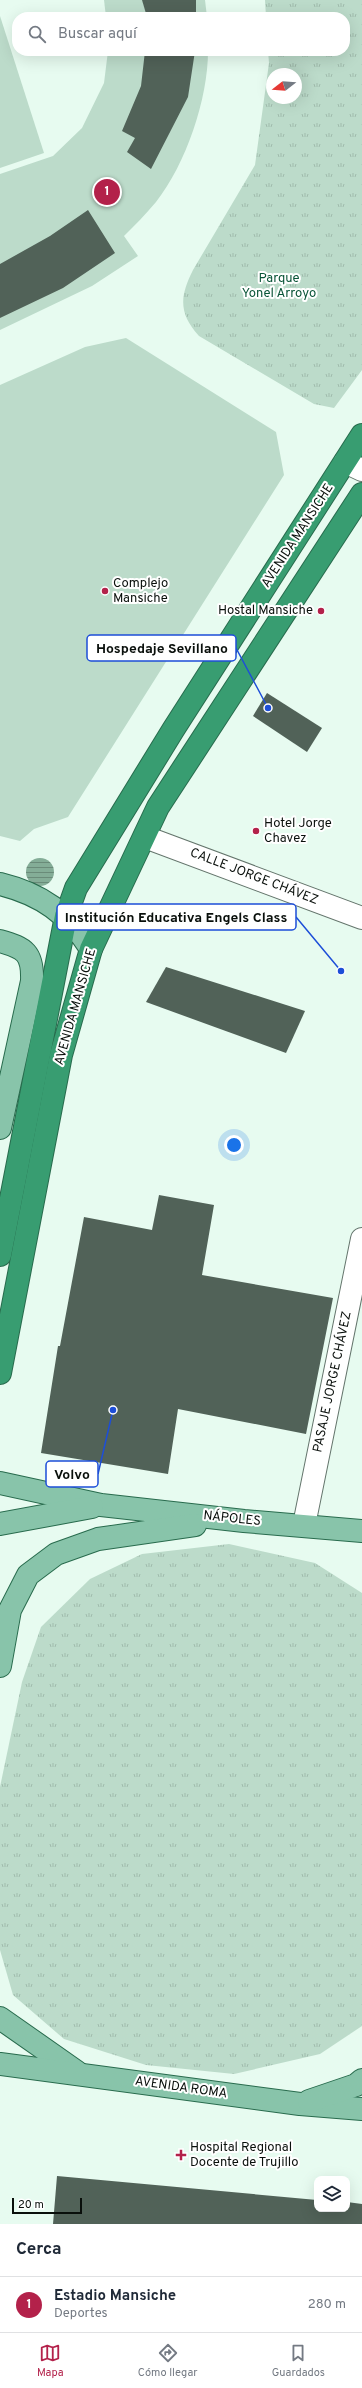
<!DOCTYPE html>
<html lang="es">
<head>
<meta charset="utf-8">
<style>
	body { margin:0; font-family:Overpass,sans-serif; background:#f2f2f3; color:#1f2937 }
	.controls { position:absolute; right:12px; bottom:12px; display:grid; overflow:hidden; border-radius:8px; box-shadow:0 4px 16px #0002 }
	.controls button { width:36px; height:36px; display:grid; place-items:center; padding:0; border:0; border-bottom:1px solid #e0e1e3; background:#fff; color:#1f2937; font:20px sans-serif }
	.compass { position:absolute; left:266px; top:68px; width:36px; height:36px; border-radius:50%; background:#fff; box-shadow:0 4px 16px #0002; rotate:253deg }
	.scale { position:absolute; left:12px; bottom:10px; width:70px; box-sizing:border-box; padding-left:4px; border:2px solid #090f0b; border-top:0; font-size:11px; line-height:14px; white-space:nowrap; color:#090f0b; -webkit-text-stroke:3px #fff; paint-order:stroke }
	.you { position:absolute; left:234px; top:1145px; width:14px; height:14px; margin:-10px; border:3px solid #fff; border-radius:50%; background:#1a73e8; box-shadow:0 0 0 6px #1a73e833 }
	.badge { display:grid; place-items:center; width:26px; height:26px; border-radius:50%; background:#b3214a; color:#fff; font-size:13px; font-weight:700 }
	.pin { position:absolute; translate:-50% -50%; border:2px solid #fff; box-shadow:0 1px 4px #0006 }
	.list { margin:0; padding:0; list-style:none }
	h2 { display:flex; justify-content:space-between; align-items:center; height:52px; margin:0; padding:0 16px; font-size:17px }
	h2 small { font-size:13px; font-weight:400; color:#747a83 }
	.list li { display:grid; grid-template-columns:26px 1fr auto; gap:12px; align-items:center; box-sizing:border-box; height:56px; padding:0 16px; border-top:1px solid #e0e1e3 }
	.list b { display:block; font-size:15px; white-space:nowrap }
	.list p { margin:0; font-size:13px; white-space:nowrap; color:#747a83 }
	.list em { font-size:13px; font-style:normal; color:#747a83 }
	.icon { flex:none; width:22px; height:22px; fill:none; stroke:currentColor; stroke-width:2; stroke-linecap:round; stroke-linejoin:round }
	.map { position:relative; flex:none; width:362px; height:2224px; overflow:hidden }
	.search { position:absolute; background:#fff; box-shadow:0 4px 16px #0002; left:12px; right:12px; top:12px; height:44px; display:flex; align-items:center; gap:10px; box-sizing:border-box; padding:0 14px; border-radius:16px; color:#747a83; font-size:15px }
	.sheet { height:108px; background:#fff }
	nav { display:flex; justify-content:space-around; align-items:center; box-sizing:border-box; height:56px; border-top:1px solid #e0e1e3; background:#fff; font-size:11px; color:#747a83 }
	nav a { display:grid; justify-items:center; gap:2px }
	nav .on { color:#b3214a }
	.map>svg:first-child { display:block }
	.grass { fill:#bcdbca }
	.park { fill:url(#park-tufts); fill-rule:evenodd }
	.water { fill:url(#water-rules) }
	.building { fill:#516258 }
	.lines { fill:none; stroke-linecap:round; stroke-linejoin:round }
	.minor-casing { stroke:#64756c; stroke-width:24 }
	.major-casing { stroke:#286b4d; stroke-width:24 }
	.highway-casing { stroke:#286b4d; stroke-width:24 }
	.minor { stroke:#fff; stroke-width:22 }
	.major { stroke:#88c4aa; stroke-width:22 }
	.highway { stroke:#389d71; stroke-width:22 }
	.poi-dot { fill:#b3214a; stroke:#fff; stroke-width:1.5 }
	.labels { text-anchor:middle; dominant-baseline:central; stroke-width:4; stroke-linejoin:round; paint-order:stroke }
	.park-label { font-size:13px; fill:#095437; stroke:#fff }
	.street-label { font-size:13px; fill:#090f0b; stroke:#fff }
	.poi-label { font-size:13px; fill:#090f0b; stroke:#fff; text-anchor:start }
	.leader { fill:none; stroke:#1d4ed8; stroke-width:1.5 }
	.callout-dot { fill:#1d4ed8; stroke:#fff; stroke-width:1.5 }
	.callout { fill:#fff; stroke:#1d4ed8; stroke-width:1.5 }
	.callout-label { font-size:14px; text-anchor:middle; font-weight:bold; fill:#090f0b }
</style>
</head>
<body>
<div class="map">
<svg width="362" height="2224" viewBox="0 0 362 2224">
	<defs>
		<pattern id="park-tufts" width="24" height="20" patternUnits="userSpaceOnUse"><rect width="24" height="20" fill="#bcdbca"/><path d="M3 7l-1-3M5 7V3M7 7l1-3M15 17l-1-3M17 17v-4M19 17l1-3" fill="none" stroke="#a0bbac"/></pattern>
		<pattern id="water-rules" width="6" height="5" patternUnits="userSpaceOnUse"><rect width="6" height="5" fill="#84ad97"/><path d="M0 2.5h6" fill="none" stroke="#6a8b79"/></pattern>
	</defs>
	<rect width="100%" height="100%" fill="#e7fbf0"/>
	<g class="grass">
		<polygon points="104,0 205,0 207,17 106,17"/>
		<polygon points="0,16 44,153 0,168"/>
		<path d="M 108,51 L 208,51 C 208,99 186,164 156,202 C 146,214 135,225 124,236 L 138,256 L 92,286 L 0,330 L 0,174 L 53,156 L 82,128 L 104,83 Z"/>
		<polygon points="126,338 276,432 284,475 68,817 34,829 20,841 0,836 0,385 85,347"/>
	</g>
	<g class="park">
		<path d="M 265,0 L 362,0 L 362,370 L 334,408 L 314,404 L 199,336 C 178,313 180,296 193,270 L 255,165 L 269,63 L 268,51 L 345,51 L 345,17 L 266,17 ZM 272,74 L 296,74 L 296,98 L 272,98 Z"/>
		<polygon points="229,1544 315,1563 362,1593 362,2026 320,2054 234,2074 146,2065 64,2039 13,1995 0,1950 0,1787 22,1682 41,1627 90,1579 142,1554"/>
	</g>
	<circle class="water" cx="40" cy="872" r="14"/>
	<g class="building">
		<polygon points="142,0 196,0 196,17 147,17"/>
		<polygon points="145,51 195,51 188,97 151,169 127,152 135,138 122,131 141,86"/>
		<polygon points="88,210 115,253 63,288 0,318 0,264 50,236"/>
		<polygon points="267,693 322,728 307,752 253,716"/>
		<polygon points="166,967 305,1011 286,1053 146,1002"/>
		<polygon points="159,1195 214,1205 202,1275 333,1298 306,1434 178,1409 168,1474 41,1453 58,1346 60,1346 84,1217 152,1230"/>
		<polygon points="57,2176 317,2200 317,2209 347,2209 347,2202 362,2204 362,2224 53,2224"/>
	</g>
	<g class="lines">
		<g class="minor-casing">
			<g id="minor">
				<polyline points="345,462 362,470"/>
				<polyline points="145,837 362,918"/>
				<polyline points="304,1525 362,1239"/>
			</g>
		</g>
		<g class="major-casing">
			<g id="major">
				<path d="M 0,884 C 41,894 69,914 91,949"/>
				<path d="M 0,941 C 25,948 33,953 32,981 L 0,1128"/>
				<polyline points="0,1483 101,1505 244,1521 362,1531"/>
				<polyline points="0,1524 92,1507"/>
				<polyline points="0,1666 10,1610 28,1575 56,1554 98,1539 195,1525"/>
				<polyline points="0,2018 77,2072"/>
				<polyline points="0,2064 300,2104 362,2109"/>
				<polyline points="309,2101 356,2085 362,2080"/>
			</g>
		</g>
		<g class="highway-casing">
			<g id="highway">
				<polyline points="0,1255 66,916 76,888 173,730 362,435"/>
				<polyline points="0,1373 61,1055 91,949 158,807 362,494"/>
			</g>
		</g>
		<use href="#minor" class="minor"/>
		<use href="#major" class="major"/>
		<use href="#highway" class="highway"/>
	</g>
	<g class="poi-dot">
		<circle cx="105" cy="591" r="4"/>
		<circle cx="321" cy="611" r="4"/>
		<circle cx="256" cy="831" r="4"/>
		<path d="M179 2149h4v4h4v4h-4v4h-4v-4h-4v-4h4z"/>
	</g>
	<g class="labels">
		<g class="park-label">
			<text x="279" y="279">Parque<tspan x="279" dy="15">Yonel Arroyo</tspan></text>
		</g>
		<g class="street-label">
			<text transform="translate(298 536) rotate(-57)">AVENIDA MANSICHE</text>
			<text transform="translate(254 877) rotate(21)">CALLE JORGE CHÁVEZ</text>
			<text transform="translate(76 1007) rotate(-74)">AVENIDA MANSICHE</text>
			<text transform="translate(333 1382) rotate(-78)">PASAJE JORGE CHÁVEZ</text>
			<text transform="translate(232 1519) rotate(6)">NÁPOLES</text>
			<text transform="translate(181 2088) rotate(8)">AVENIDA ROMA</text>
		</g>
		<g class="poi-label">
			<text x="113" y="584">Complejo<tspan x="113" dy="15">Mansiche</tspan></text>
			<text x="313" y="611" text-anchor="end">Hostal Mansiche</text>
			<text x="264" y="824">Hotel Jorge<tspan x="264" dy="15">Chavez</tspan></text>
			<text x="190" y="2148">Hospital Regional<tspan x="190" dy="15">Docente de Trujillo</tspan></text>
		</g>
	</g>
	<path class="leader" d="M268 708L236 648M341 971L296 917M113 1410L98 1474"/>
	<g class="callout-dot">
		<circle cx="268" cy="708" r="4"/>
		<circle cx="341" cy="971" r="4"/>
		<circle cx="113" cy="1410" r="4"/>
	</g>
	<g class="callout">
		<rect x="87" y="635" width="149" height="26" rx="4"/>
		<rect x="57" y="904" width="239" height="26" rx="4"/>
		<rect x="46" y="1461" width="52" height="26" rx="4"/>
	</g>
	<g class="callout-label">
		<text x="162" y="653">Hospedaje Sevillano</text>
		<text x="176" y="922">Institución Educativa Engels Class</text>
		<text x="72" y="1479">Volvo</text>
	</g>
</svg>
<div class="controls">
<button><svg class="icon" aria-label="layers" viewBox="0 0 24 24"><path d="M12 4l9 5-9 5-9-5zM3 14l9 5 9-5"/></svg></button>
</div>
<svg class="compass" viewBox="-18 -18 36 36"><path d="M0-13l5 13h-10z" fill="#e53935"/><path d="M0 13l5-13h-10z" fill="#747a83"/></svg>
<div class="scale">20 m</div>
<div class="you"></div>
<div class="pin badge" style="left:107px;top:192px">1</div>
<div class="search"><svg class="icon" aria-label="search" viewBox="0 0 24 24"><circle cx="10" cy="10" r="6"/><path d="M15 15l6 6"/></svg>Buscar aquí</div>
</div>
<section class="sheet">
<h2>Cerca<small></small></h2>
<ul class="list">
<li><span class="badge">1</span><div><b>Estadio Mansiche</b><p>Deportes</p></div><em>280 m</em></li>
</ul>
</section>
<nav>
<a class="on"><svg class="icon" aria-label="map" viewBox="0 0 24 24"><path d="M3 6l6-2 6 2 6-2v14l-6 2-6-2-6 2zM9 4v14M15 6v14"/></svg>Mapa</a>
<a><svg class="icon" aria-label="directions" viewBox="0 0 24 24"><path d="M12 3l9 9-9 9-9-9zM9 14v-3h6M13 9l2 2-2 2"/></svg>Cómo llegar</a>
<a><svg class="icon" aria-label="saved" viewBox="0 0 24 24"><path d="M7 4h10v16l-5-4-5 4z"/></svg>Guardados</a>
</nav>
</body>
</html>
